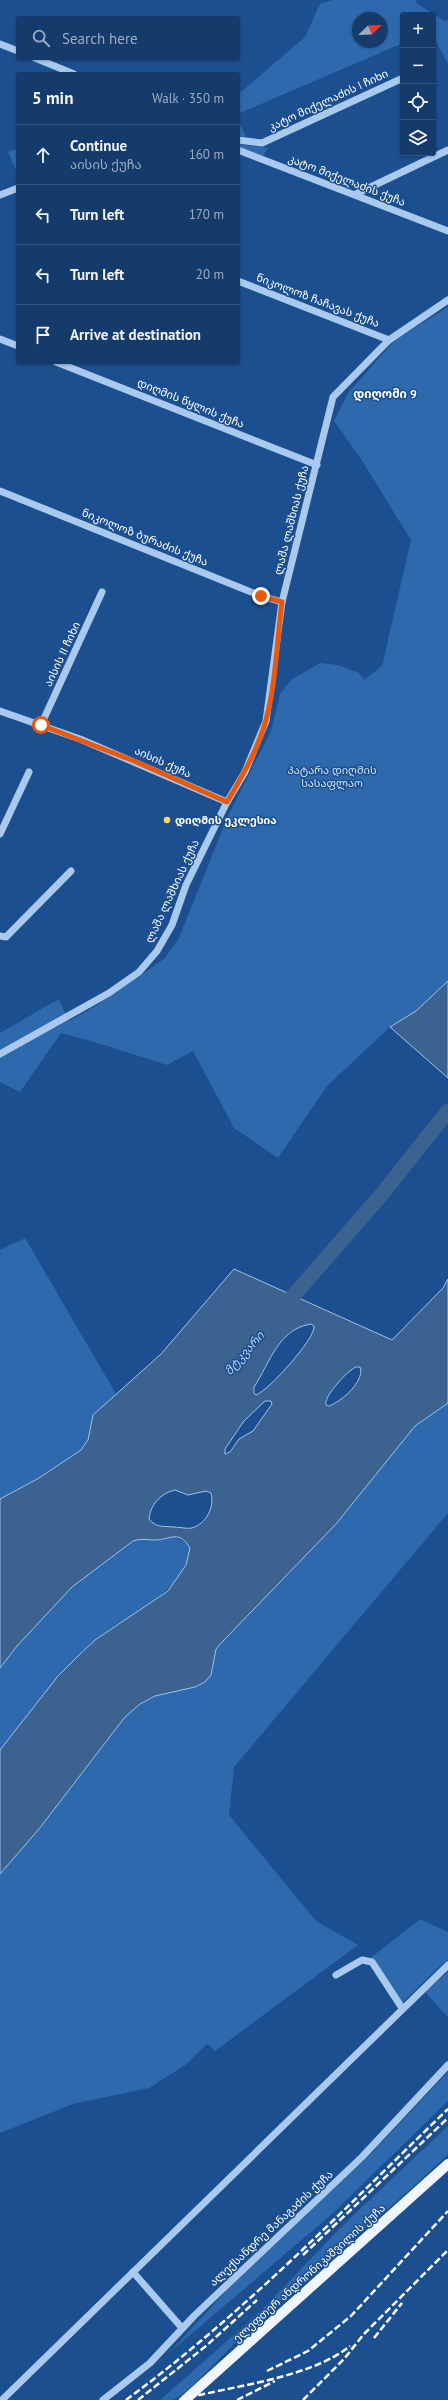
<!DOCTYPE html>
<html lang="en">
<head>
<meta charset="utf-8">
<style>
	body { margin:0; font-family:"PT Sans","Noto Sans Georgian",sans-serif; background:#1d4271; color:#f1f3f6 }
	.controls { position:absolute; right:12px; top:12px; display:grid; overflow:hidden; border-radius:4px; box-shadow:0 1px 3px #0004 }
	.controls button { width:36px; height:36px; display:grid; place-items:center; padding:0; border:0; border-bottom:1px solid #33557e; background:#143b6b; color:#f1f3f6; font:20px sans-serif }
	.compass { position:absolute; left:352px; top:12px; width:36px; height:36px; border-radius:50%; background:#143b6b; box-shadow:0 1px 3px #0004; rotate:67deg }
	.stop { position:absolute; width:12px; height:12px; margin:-9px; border:3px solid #ea580c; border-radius:50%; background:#fff }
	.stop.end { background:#ea580c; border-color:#fff; box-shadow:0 1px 4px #0008 }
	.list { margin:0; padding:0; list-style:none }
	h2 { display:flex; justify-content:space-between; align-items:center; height:52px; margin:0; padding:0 16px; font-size:17px }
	h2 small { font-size:13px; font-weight:400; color:#9dadc1 }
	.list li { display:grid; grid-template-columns:26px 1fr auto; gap:12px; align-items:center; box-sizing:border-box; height:60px; padding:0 16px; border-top:1px solid #33557e }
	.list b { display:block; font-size:15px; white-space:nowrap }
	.list p { margin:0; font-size:13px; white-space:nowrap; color:#9dadc1 }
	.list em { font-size:13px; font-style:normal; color:#9dadc1 }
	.icon { flex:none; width:22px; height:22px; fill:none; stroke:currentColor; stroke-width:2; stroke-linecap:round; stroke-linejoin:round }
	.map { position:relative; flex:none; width:448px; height:2400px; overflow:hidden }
	.search { position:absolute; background:#143b6b; box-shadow:0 1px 3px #0004; left:16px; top:16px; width:224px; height:44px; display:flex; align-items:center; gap:10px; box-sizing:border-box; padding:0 14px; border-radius:4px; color:#9dadc1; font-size:15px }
	.panel { position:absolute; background:#143b6b; box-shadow:0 1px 3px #0004; left:16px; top:72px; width:224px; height:292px; border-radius:4px }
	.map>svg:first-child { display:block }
	.green { fill:#2e69ad; fill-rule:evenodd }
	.water { fill:#3c6290; stroke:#9cc4f0; fill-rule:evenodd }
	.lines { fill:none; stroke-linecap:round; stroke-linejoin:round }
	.river { stroke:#3c6290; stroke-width:15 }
	.minor { stroke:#a9c9ee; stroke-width:7 }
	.major { stroke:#f0f6ff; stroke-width:10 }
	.rail { stroke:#fff; stroke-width:2.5; stroke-dasharray:7 3; stroke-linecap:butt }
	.route { stroke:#ea580c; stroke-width:5 }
	.poi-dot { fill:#ffd166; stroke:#1b4f8f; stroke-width:1.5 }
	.labels { text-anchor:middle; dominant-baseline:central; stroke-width:3; stroke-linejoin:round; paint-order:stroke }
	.street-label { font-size:11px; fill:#fff; stroke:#1b4f8f }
	.park-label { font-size:11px; fill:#cfe3fa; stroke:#1b4f8f }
	.poi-label { font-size:11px; font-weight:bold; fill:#fff; stroke:#1b4f8f; text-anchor:start }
	.neighbourhood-label { font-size:12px; font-weight:bold; fill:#fff; stroke:#1b4f8f }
	.water-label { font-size:12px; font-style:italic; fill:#b5d3f5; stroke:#1b4f8f }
</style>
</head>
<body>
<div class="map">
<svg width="448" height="2400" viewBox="0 0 448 2400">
	<rect width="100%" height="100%" fill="#1b4f8f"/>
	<g class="green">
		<path d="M 332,0 L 417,0 L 415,2 L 444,21 L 448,20 L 448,64 L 433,36 L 433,15 L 403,15 L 403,43 L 238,114 L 238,88 L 241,92 L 305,37 L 320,4 ZM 358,18 L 382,18 L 382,42 L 358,42 Z"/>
		<polygon points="238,120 246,137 238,136"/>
		<polygon points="238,144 268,148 263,156 238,147"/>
		<polygon points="18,149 18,175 8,152"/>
		<polygon points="448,307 448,981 416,1011 390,1027 327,1086 278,1158 234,1128 193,1051 167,1065 101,1044 61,1033 20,1092 0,1082 0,1033 59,999 69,1021 94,1007 164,959 178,940 228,816 271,731 280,694 291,680 320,663 338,665 359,673 364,680 382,666 411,540 361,459 334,421 348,393 395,340"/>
		<polygon points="25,1238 116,1394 93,1415 88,1440 81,1450 39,1478 0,1499 0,1250"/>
		<polygon points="448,1403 448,1513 234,1767 229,1815 316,1921 358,1945 215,2051 207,2044 187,2064 149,2088 73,2104 0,2133 0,1874 39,1829 125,1717 140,1704 155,1696 195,1687 205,1682 213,1666 216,1649 223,1641 336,1524 415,1426"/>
		<path d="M 172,1536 L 186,1542 L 190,1548 C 183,1596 129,1613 95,1640 C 57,1672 33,1713 0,1750 L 0,1668 L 17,1646 L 72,1587 L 133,1541 L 141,1538 L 156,1540 Z"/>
		<polygon points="420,1919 448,1932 448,1960 441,1965 399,2006 368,1960"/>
		<polygon points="448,1972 448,2017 425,1992"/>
		<polygon points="448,2072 448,2101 332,2214 169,2353 248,2267 367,2158"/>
		<path d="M 448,2126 L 448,2154 C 379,2221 302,2278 233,2345 C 222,2356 184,2397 172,2400 C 169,2400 164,2400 160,2400 L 260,2312 L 344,2224 Z"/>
	</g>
	<g class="water">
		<polygon points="448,981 448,1078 390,1027 416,1011"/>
		<path d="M 234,1269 L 392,1340 L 443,1288 L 448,1279 L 448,1403 L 415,1426 L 336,1524 L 223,1641 L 216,1649 L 211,1675 L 205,1682 L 195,1687 L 155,1696 L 140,1704 L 125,1717 L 39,1829 L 0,1874 L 0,1750 L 58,1676 L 79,1655 L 95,1640 L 168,1591 L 186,1565 L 190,1548 C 179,1529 170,1540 155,1540 C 147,1540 142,1538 133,1541 L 72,1587 L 17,1646 L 0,1668 L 0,1499 L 39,1478 L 81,1450 L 88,1440 L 93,1415 L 161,1354 ZM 311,1324 L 314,1326 C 316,1338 269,1390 256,1395 L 254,1393 L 254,1387 C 270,1363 278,1329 311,1324 ZM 356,1367 L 360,1367 L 361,1371 C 360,1385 342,1401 329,1406 L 326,1405 C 323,1397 348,1370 356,1367 ZM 265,1401 L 271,1401 L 272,1404 L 253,1431 L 239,1439 L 230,1452 L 225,1454 L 225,1449 L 244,1421 ZM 175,1490 L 188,1495 L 206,1491 L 211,1493 C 215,1507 206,1524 192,1528 C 186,1529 180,1527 174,1527 C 164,1526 156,1528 149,1519 C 150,1505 161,1493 175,1490 Z"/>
	</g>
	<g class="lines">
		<polyline class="river" points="281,1310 382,1194 448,1111"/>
		<g class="minor">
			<polyline points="0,44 18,51"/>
			<polyline points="35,58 74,74"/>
			<polyline points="238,140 262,143 403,78"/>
			<polyline points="238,150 448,231"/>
			<polyline points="356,194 448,150"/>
			<polyline points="0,195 18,188"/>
			<polyline points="238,281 389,340"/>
			<polyline points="0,339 18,346"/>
			<polyline points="56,362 317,465"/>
			<polyline points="0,491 261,596 282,602"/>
			<polyline points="0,711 80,739 227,802"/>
			<polyline points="41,725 102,592"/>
			<polyline points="0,834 29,772"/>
			<polyline points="0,936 6,937 71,871"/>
			<polyline points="0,1054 109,993 139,972 157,951 172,925 186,885 227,802 245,772 266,721 282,602 333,397 389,340 448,300"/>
			<polyline points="336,1975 362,1960 372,1962 402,2008"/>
			<polyline points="133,2272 182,2328"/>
			<polyline points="2,2400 448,1965"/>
			<polyline points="103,2400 150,2363 194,2316 362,2157 448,2065"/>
		</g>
		<polyline class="major" points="185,2400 448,2164"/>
		<g class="rail">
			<polyline points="303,2255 448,2118"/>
			<polyline points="374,2338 402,2303"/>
			<polyline points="267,2371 308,2351 351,2316 448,2211"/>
			<path d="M 126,2400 C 243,2314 344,2209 448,2109"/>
			<polyline points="138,2400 206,2346 257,2300"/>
			<path d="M 179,2400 C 230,2386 309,2379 350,2346"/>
			<polyline points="237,2400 275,2381"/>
			<polyline points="303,2400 344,2359 364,2334 448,2250"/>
		</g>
	</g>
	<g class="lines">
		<path class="route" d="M 41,725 L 134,761 L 227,802 C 242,777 258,749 266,720 C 276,682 277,641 282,602 L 261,596"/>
	</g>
	<circle class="poi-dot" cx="167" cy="820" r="4"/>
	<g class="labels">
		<g class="street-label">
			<text transform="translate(328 100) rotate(-25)">კატო მიქელაძის I ჩიხი</text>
			<text transform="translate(347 180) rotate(21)">კატო მიქელაძის ქუჩა</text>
			<text transform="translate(318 300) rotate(21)">ნიკოლოზ ჩაჩავას ქუჩა</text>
			<text transform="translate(191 403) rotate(22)">დიღმის წყლის ქუჩა</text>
			<text transform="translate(291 520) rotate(-76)">ლაშა ლაშხიას ქუჩა</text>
			<text transform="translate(145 537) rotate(22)">ნიკოლოზ ბურაძის ქუჩა</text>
			<text transform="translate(62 654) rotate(-65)">აისის II ჩიხი</text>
			<text transform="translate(163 762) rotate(24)">აისის ქუჩა</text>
			<text transform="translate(172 891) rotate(-65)">ლაშა ლაშხიას ქუჩა</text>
			<text transform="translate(271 2228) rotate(-43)">ალექსანდრე მანაგაძის ქუჩა</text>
			<text transform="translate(309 2273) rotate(-42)">ელეფთერ ანდრონიკაშვილის ქუჩა</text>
		</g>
		<g class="park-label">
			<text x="332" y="770">პატარა დიღმის<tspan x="332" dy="13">სასაფლაო</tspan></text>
		</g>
		<g class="poi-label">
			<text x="175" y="820">დიღმის ეკლესია</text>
		</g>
		<g class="neighbourhood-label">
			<text x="385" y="393">დიღომი 9</text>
		</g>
		<g class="water-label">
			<text transform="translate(244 1353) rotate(-49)">მტკვარი</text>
		</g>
	</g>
</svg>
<div class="controls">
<button>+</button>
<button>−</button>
<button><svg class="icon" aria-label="locate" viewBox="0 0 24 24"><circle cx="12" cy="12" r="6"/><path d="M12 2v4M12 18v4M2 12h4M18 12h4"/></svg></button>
<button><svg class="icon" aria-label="layers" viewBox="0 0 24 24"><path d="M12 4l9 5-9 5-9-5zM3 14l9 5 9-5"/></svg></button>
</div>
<svg class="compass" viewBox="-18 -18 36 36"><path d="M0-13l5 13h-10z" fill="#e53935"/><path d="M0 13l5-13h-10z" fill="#9dadc1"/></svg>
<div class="stop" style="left:41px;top:725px"></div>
<div class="stop end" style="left:261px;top:596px"></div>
<div class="search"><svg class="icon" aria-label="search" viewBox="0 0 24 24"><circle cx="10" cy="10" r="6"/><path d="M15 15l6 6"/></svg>Search here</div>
<section class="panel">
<h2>5 min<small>Walk · 350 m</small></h2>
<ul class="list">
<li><svg class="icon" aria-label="ahead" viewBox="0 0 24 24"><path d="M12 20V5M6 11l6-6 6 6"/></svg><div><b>Continue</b><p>აისის ქუჩა</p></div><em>160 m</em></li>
<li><svg class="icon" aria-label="left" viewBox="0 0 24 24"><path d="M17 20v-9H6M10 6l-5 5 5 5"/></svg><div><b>Turn left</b></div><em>170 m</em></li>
<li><svg class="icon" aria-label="left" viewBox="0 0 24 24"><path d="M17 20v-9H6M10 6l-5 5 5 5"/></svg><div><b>Turn left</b></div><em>20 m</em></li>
<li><svg class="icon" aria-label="arrive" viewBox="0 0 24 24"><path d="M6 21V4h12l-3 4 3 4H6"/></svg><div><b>Arrive at destination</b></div></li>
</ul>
</section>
</div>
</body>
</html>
